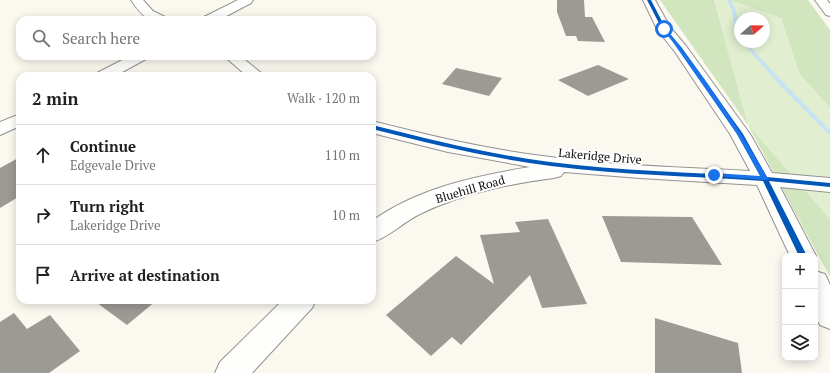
<!DOCTYPE html>
<html lang="en">
<head>
<meta charset="utf-8">
<style>
	body { margin:0; font-family:"PT Serif",serif; background:#f2f2f2; color:#202124 }
	.controls { position:absolute; right:12px; bottom:12px; display:grid; overflow:hidden; border-radius:8px; box-shadow:0 2px 10px #0003 }
	.controls button { width:36px; height:36px; display:grid; place-items:center; padding:0; border:0; border-bottom:1px solid #e0e0e0; background:#fff; color:#202124; font:20px sans-serif }
	.compass { position:absolute; left:734px; top:12px; width:36px; height:36px; border-radius:50%; background:#fff; box-shadow:0 2px 10px #0003; rotate:70deg }
	.stop { position:absolute; width:12px; height:12px; margin:-9px; border:3px solid #1a73e8; border-radius:50%; background:#fff }
	.stop.end { background:#1a73e8; border-color:#fff; box-shadow:0 1px 4px #0008 }
	.list { margin:0; padding:0; list-style:none }
	h2 { display:flex; justify-content:space-between; align-items:center; height:52px; margin:0; padding:0 16px; font-size:17px }
	h2 small { font-size:13px; font-weight:400; color:#757577 }
	.list li { display:grid; grid-template-columns:26px 1fr auto; gap:12px; align-items:center; box-sizing:border-box; height:60px; padding:0 16px; border-top:1px solid #e0e0e0 }
	.list b { display:block; font-size:15px; white-space:nowrap }
	.list p { margin:0; font-size:13px; white-space:nowrap; color:#757577 }
	.list em { font-size:13px; font-style:normal; color:#757577 }
	.icon { flex:none; width:22px; height:22px; fill:none; stroke:currentColor; stroke-width:2; stroke-linecap:round; stroke-linejoin:round }
	.map { position:relative; flex:none; width:830px; height:373px; overflow:hidden }
	.search { position:absolute; background:#fff; box-shadow:0 2px 10px #0003; left:16px; top:16px; width:360px; height:44px; display:flex; align-items:center; gap:10px; box-sizing:border-box; padding:0 14px; border-radius:12px; color:#757577; font-size:15px }
	.panel { position:absolute; background:#fff; box-shadow:0 2px 10px #0003; left:16px; top:72px; width:360px; height:232px; border-radius:12px }
	.map>svg:first-child { display:block }
	.green { fill:#e1efd0; fill-rule:evenodd }
	.forest { fill:#d1e6be }
	.lines { fill:none; stroke-linecap:round; stroke-linejoin:round }
	.stream { fill:#c7e2f2; fill-rule:evenodd }
	.building { fill:#9c9a95 }
	.minor-casing { stroke:#93928e; stroke-width:2 }
	.minor { fill:#fefefd; fill-rule:evenodd }
	.cycleway-casing { stroke:#fff; stroke-width:2 }
	.cycleway { fill:#0057b8; fill-rule:evenodd }
	.route { fill:#1a73e8 }
	.labels { text-anchor:middle; dominant-baseline:central; stroke-width:4; stroke-linejoin:round; paint-order:stroke }
	.street-label { font-size:12px; fill:#0c0c0c; stroke:#fff }
</style>
</head>
<body>
<div class="map">
<svg width="830" height="373" viewBox="0 0 830 373">
	<rect width="100%" height="100%" fill="#faf8ef"/>
	<path class="green" d="M 714,0 L 730,0 L 781,18 L 799,73 L 830,108 L 830,219 L 748,125 ZM 740,18 L 764,18 L 764,42 L 740,42 Z"/>
	<g class="forest">
		<polygon points="660,0 714,0 748,125 830,219 830,277 748,125"/>
		<polygon points="730,0 808,0 830,30 830,108 799,73 781,18"/>
	</g>
	<g class="lines">
		<g class="stream">
			<polygon points="727,0 731,0 736,11 740,39 736,35 732,11"/>
			<polygon points="742,42 746,42 779,78 830,130 830,135 828,134 775,80"/>
		</g>
	</g>
	<g class="building">
		<polygon points="557,0 584,0 585,17 592,17 605,42 578,41 576,36 566,36 557,12"/>
		<polygon points="598,65 629,79 588,96 558,80"/>
		<polygon points="456,68 502,78 489,96 442,84"/>
		<polygon points="20,157 20,196 0,208 0,168"/>
		<polygon points="602,216 692,217 722,265 621,262"/>
		<polygon points="548,219 587,304 542,308 530,275 461,345 452,337 431,356 386,315 456,256 494,284 480,235 520,232 515,222"/>
		<polygon points="93,300 157,300 127,325"/>
		<polygon points="14,313 27,329 50,315 80,351 49,373 0,373 0,322"/>
		<polygon points="655,318 738,343 742,373 655,373"/>
	</g>
	<g class="lines">
		<g class="minor-casing">
			<g id="minor">
				<path d="M 131,0 L 143,0 L 153,11 L 165,17 L 166,20 C 145,20 143,17 131,0 Z"/>
				<polygon points="238,0 253,0 251,3 219,20 203,20 204,17"/>
				<path d="M 643,0 L 655,0 L 670,27 L 686,46 L 750,134 L 772,173 L 830,178 L 830,192 L 780,187 L 816,256 L 815,258 L 815,256 L 790,256 L 757,185 L 640,178 L 564,172 L 561,176 L 554,178 C 508,184 464,193 422,213 C 404,221 390,237 372,242 L 372,221 C 418,188 476,176 530,167 L 448,152 L 372,133 L 372,121 C 431,136 490,150 550,157 C 616,166 683,167 750,171 L 730,134 L 675,52 L 657,29 Z"/>
				<polygon points="815,0 827,0 830,4 830,16 826,15"/>
				<polygon points="130,56 148,56 146,59 115,76 95,76 97,73"/>
				<polygon points="224,56 240,56 265,76 247,76"/>
				<polygon points="20,114 20,126 0,135 0,122"/>
				<polygon points="815,271 825,274 830,285 830,329 820,325 815,315"/>
				<polygon points="283,300 316,300 312,308 252,373 215,373 220,362"/>
			</g>
		</g>
		<use href="#minor" class="minor"/>
		<g class="cycleway-casing">
			<path id="cycleway" d="M 647,0 L 651,0 L 666,29 L 682,48 L 743,134 L 767,177 L 830,183 L 830,187 L 769,181 L 807,256 L 799,256 L 763,181 C 692,176 621,175 551,166 C 490,158 431,144 372,129 L 372,125 C 431,140 489,154 550,162 C 620,171 691,172 761,177 L 737,134 L 680,50 L 662,29 Z"/>
		</g>
		<use href="#cycleway" class="cycleway"/>
	</g>
	<path class="route" d="M 663,28 L 665,28 C 704,75 738,126 768,179 L 767,180 L 712,176 L 712,173 L 714,173 L 760,176 L 737,134 Z"/>
	<g class="labels">
		<g class="street-label">
			<text transform="translate(600 156) rotate(5)">Lakeridge Drive</text>
			<text transform="translate(470 189) rotate(-16)">Bluehill Road</text>
		</g>
	</g>
</svg>
<div class="controls">
<button>+</button>
<button>−</button>
<button><svg class="icon" aria-label="layers" viewBox="0 0 24 24"><path d="M12 4l9 5-9 5-9-5zM3 14l9 5 9-5"/></svg></button>
</div>
<svg class="compass" viewBox="-18 -18 36 36"><path d="M0-13l5 13h-10z" fill="#e53935"/><path d="M0 13l5-13h-10z" fill="#757577"/></svg>
<div class="stop" style="left:664px;top:29px"></div>
<div class="stop end" style="left:714px;top:175px"></div>
<div class="search"><svg class="icon" aria-label="search" viewBox="0 0 24 24"><circle cx="10" cy="10" r="6"/><path d="M15 15l6 6"/></svg>Search here</div>
<section class="panel">
<h2>2 min<small>Walk · 120 m</small></h2>
<ul class="list">
<li><svg class="icon" aria-label="ahead" viewBox="0 0 24 24"><path d="M12 20V5M6 11l6-6 6 6"/></svg><div><b>Continue</b><p>Edgevale Drive</p></div><em>110 m</em></li>
<li><svg class="icon" aria-label="right" viewBox="0 0 24 24"><path d="M7 20v-9h11M14 6l5 5-5 5"/></svg><div><b>Turn right</b><p>Lakeridge Drive</p></div><em>10 m</em></li>
<li><svg class="icon" aria-label="arrive" viewBox="0 0 24 24"><path d="M6 21V4h12l-3 4 3 4H6"/></svg><div><b>Arrive at destination</b></div></li>
</ul>
</section>
</div>
</body>
</html>
